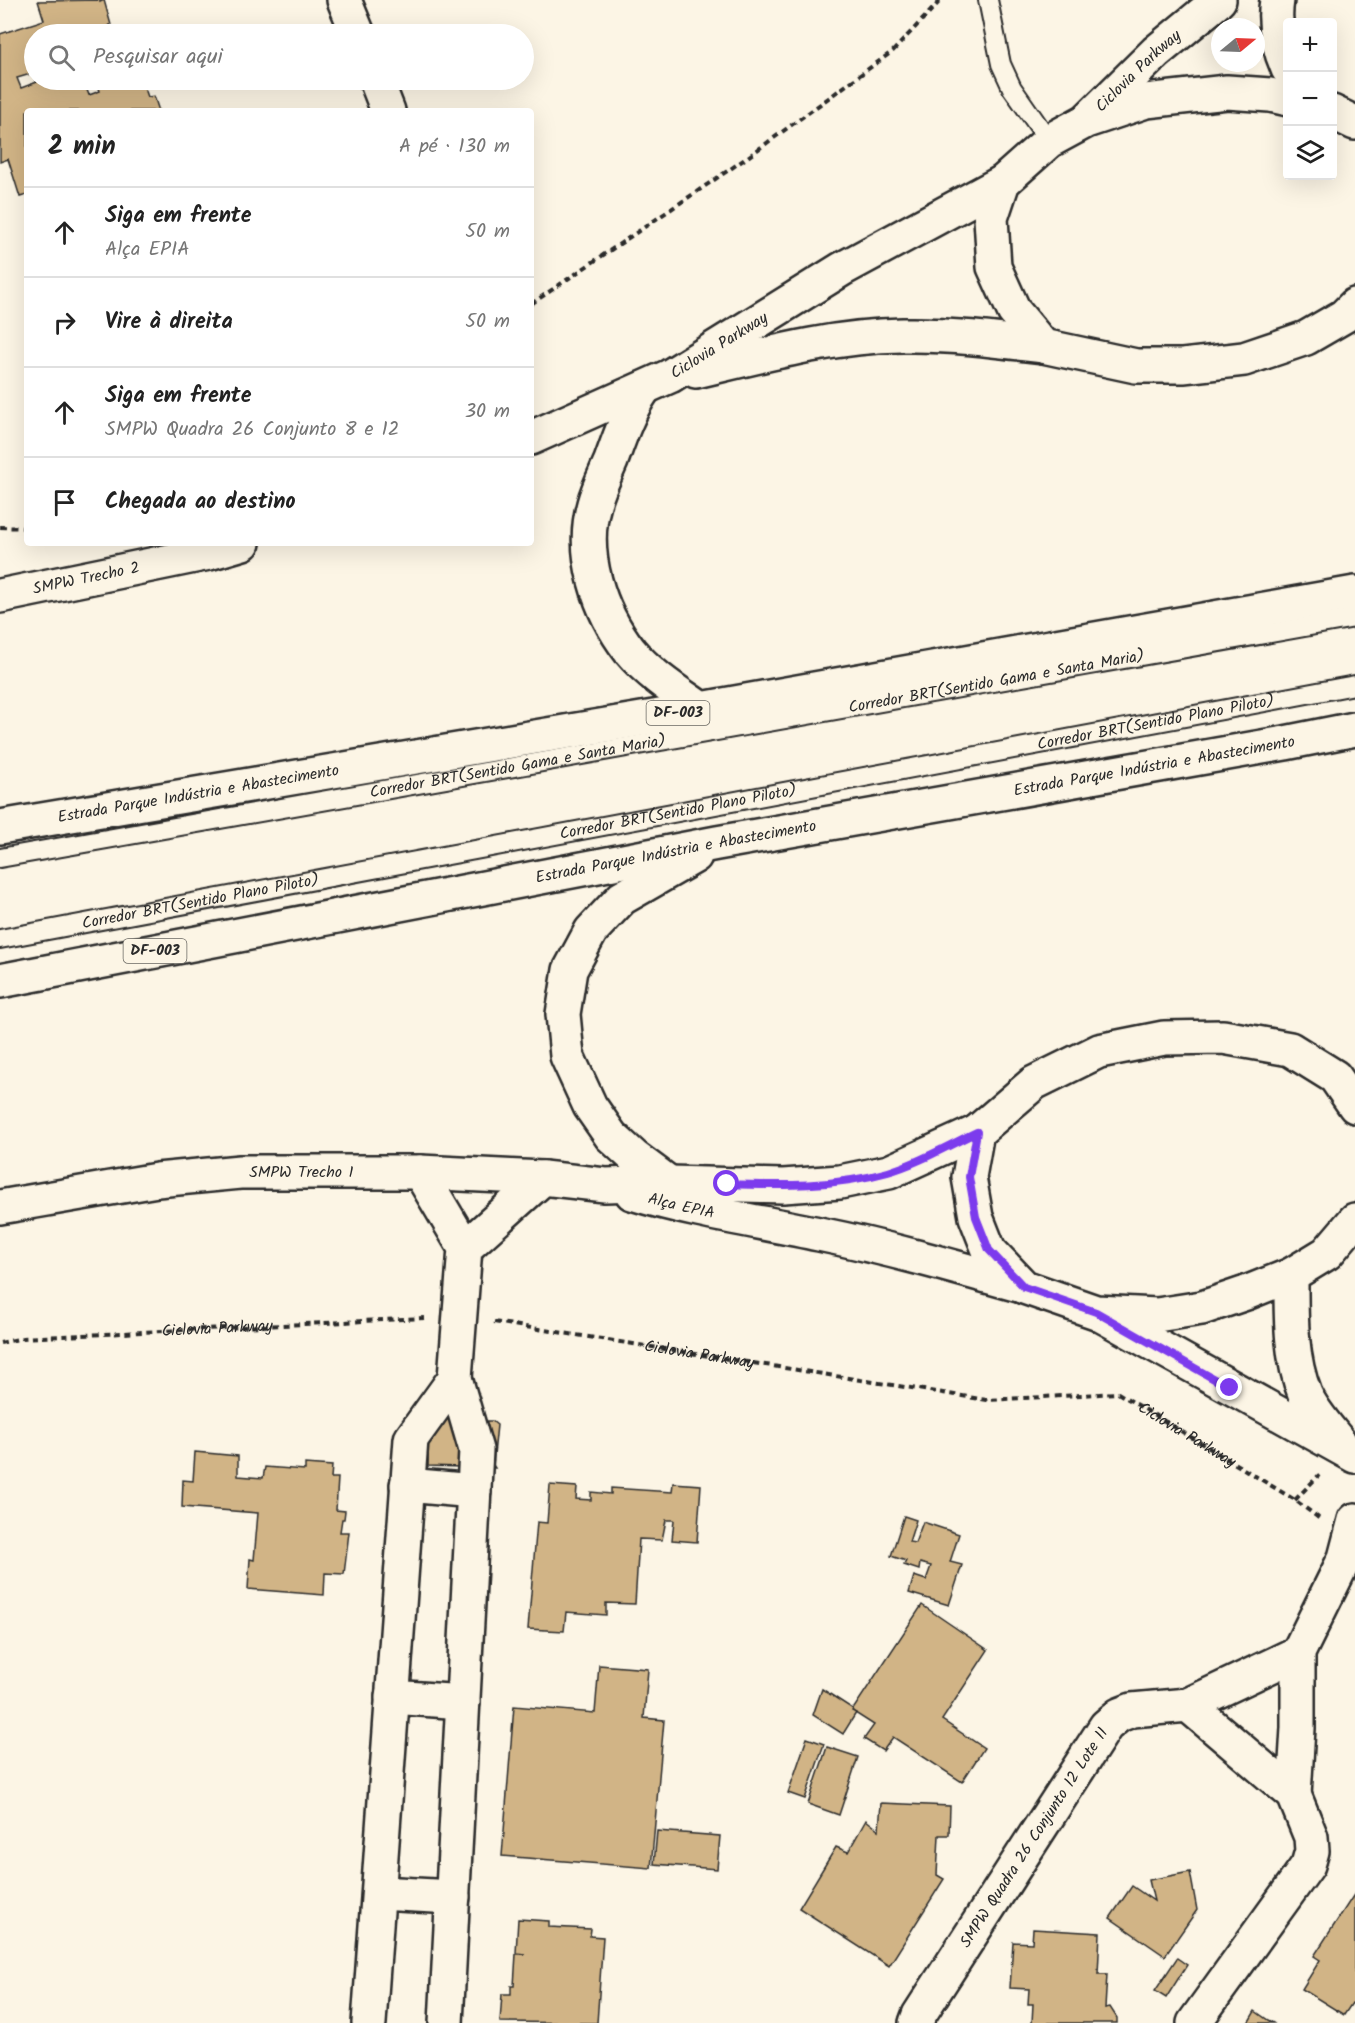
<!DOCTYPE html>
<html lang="pt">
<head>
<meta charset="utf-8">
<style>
	body { margin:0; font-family:Kalam,sans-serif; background:#f2f2f2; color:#222 }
	.controls { position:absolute; right:18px; top:18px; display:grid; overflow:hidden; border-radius:6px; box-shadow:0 6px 24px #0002 }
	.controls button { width:54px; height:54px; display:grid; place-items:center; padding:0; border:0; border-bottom:2px solid #e0e0e0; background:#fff; color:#222; font:30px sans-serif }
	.compass { position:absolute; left:1211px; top:18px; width:54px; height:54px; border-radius:50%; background:#fff; box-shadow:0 6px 24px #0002; rotate:71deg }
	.stop { position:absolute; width:18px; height:18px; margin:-14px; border:4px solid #7c3aed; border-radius:50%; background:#fff }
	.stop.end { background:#7c3aed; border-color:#fff; box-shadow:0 2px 6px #0008 }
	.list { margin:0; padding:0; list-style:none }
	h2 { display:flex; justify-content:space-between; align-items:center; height:78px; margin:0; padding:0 24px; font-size:26px }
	h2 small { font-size:20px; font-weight:400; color:#767676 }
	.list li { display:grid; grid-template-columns:39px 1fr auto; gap:18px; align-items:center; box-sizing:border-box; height:90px; padding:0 24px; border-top:2px solid #e0e0e0 }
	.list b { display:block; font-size:22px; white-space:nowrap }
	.list p { margin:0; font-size:20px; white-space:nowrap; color:#767676 }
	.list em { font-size:20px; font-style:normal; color:#767676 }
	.icon { flex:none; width:33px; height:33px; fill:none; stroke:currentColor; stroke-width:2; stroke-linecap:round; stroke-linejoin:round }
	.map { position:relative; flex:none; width:1355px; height:2023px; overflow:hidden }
	.search { position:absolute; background:#fff; box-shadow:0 6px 24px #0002; left:24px; top:24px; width:510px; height:66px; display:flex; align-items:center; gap:15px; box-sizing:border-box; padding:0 21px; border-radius:33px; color:#767676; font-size:22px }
	.panel { position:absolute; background:#fff; box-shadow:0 6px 24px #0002; left:24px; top:108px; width:510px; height:438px; border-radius:6px }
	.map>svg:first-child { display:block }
	.building { fill:#d1b486; stroke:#2b2b2b; stroke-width:1.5 }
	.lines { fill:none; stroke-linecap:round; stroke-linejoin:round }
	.lane-casing { stroke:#2b2b2b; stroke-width:22 }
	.street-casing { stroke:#2b2b2b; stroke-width:38 }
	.secondary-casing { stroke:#2b2b2b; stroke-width:38 }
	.highway-casing { stroke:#2b2b2b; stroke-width:38 }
	.path { stroke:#2b2b2b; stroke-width:4; stroke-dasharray:6 4.5; stroke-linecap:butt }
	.lane { stroke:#fcf5e5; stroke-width:18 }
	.street { stroke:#fcf5e5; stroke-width:33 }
	.secondary { stroke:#fcf5e5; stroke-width:33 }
	.highway { stroke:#fcf5e5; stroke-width:33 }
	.route { stroke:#7c3aed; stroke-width:8 }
	.labels { text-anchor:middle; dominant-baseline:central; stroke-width:4.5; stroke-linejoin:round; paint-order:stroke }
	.shield { fill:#fcf5e5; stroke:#6a6863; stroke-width:1.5 }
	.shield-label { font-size:15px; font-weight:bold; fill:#2b2b2b }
	.street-label { font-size:16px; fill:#2b2b2b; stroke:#fcf5e5 }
</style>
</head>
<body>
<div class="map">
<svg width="1355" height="2023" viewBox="0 0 1355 2023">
	<rect width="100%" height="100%" fill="#fcf5e5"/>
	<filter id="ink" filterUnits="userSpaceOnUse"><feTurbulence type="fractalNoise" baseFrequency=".0167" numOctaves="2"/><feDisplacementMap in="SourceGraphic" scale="12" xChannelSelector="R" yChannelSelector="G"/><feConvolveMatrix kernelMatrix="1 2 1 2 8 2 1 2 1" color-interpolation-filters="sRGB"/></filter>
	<g filter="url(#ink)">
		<g class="building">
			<polygon points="100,0 100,2 104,0 111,25 109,25 110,29 114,28 116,34 80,34 78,31 68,34 34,34 34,75 34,73 17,78 21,88 37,82 36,80 83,80 89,95 100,91 96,80 128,80 129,84 142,80 148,97 154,96 159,111 27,111 27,195 20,197 8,159 0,162 0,34 44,20 38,1"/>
			<polygon points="429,1416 466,1417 465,1421 492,1421 497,1425 493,1465 495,1468 428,1466"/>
			<polygon points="195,1452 238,1456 238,1476 263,1478 265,1467 305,1470 305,1464 332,1466 331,1478 338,1478 336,1510 345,1511 344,1519 342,1519 340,1532 349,1532 344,1574 325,1573 324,1595 248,1589 250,1559 254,1560 258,1513 182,1507 183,1480 193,1481"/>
			<polygon points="673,1483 701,1485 697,1542 672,1540 674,1520 666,1520 662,1540 639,1539 635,1604 606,1603 606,1615 566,1612 564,1631 528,1629 537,1522 547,1523 550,1485 577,1487 576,1499 591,1500 591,1492 611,1494 611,1488 672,1492"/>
			<polygon points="904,1516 916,1520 909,1542 915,1543 923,1522 959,1534 950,1562 962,1565 949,1605 909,1593 914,1576 926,1580 931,1566 920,1563 919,1570 904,1565 906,1561 891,1556"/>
			<polygon points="922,1605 988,1650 942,1720 984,1748 962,1782 893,1737 883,1751 864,1739 874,1725 852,1711"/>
			<polygon points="599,1665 648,1669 644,1718 664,1720 651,1868 502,1856 514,1706 595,1713"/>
			<polygon points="822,1689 853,1709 852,1711 856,1713 843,1734 813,1715"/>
			<polygon points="807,1738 824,1744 805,1799 788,1793"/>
			<polygon points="827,1747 858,1757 839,1815 808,1804"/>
			<polygon points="881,1803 950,1806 949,1835 939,1835 937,1875 944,1879 889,1966 799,1908 836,1847 848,1852 866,1820 879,1830"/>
			<polygon points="657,1831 720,1836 717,1869 654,1864"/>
			<polygon points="1190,1872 1197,1910 1165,1956 1110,1918 1132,1886 1154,1901 1149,1880"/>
			<polygon points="1355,1893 1355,2005 1352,2003 1344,2015 1302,1989 1320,1960 1314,1956"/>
			<polygon points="518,1919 549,1921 549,1927 591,1929 590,1936 603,1937 597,2023 500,2022 502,1994 511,1994 511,1986 514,1986 516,1954 525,1954 516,1953"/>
			<polygon points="1033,1929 1100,1933 1098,1974 1107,1974 1105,2008 1110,2007 1117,2018 1117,2023 1032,2023 1033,2004 1028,2004 1029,1989 1010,1988 1013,1942 1032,1943"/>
			<polygon points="1177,1958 1187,1965 1166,1998 1155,1991"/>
			<polygon points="1255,2011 1268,2020 1273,2023 1248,2023"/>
		</g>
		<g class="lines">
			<g class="lane-casing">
				<g id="lane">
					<polyline points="988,0 1001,64 1012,88 1049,141"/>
					<path id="s3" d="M 0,858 L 1355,618"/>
					<path id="s4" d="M 0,939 L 1355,685"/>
				</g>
			</g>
			<g class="street-casing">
				<g id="street">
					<polyline points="344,0 358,34"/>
					<polyline points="376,80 388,111"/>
					<polyline points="420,1172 465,1248 455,1378 476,1450 446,2023"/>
					<polyline points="465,1248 543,1178"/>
					<polyline points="407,1485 474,1491"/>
					<polyline points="392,1697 463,1702"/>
					<polyline points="1188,1705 1294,1795 1311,1837 1312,1851 1308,1865 1194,2023"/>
					<polyline points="1294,1795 1298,1728 1298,1653 1345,1558 1355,1520"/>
					<polyline points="379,1893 453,1897"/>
					<polyline points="369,2023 411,1439 455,1378"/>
					<path id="s5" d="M 916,2023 L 919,2015 L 1106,1726 L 1119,1715 L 1132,1710 L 1188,1705 L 1298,1653"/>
				</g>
			</g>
			<g class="secondary-casing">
				<g id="secondary">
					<path d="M 1277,0 C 1273,24 1278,46 1288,69"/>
					<polyline points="1288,99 1270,95 1227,92 1146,101 1086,121 1049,141 1003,182 991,218 994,267 1014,311 1043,346 1136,366 1183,366 1244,359 1306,338 1344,316 1355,305"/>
					<polyline points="1332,112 1355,123"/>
					<path id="s6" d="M 1089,118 L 1156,52 L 1219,0"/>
					<path d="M 696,371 C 763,355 833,336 902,335 C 950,334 996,340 1043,346"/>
					<path id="s7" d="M 531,438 L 670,376 L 842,269 L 1003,182"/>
					<path id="s8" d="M 0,596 L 209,553 L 243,543"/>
					<polyline points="1355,1106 1335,1077 1290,1049 1223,1037 1164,1038 1099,1051 1034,1083 977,1132 969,1177 976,1217 989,1250 1024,1287 1096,1312 1157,1315 1202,1308 1246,1293 1291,1275 1327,1253 1355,1220"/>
					<path id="s9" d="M 632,1193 C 694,1212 757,1221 819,1234 C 888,1248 955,1267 1022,1286"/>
					<path id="s10" d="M 0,1207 L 157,1180 L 240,1172 L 420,1172 L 543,1178 L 605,1185 L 669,1183 L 783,1186 L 840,1182 L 889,1172 L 977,1132"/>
					<path d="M 1291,1275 C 1291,1315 1290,1357 1305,1394 C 1313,1412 1328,1428 1340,1443"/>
					<polyline points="1103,1316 1355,1456"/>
				</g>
			</g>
			<g class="highway-casing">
				<g id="highway">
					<path d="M 643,390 C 628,412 620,436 611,461 C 605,475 598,489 594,504 C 580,554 599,611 630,651 C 649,674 677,692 701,709"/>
					<path id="s11" d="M 0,827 L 701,709 L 1355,593"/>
					<path id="s12" d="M 0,981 L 717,843 L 1285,743 L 1355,729"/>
					<polyline points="669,1183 634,1157 611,1136 590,1106 567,1056 563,1014 570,970 591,931 622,898 695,856"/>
				</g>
			</g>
			<g class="path">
				<polyline points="531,304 745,159 893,51 941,0"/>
				<polyline points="0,527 27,528"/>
				<path id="s1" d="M 494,1322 L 987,1400 L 1118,1393 L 1295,1500 L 1320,1519"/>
				<path id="s2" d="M 0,1343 L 23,1338 L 424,1318"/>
				<polyline points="1295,1500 1319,1475"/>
			</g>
			<use href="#lane" class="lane"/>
			<use href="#street" class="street"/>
			<use href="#secondary" class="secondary"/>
			<use href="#highway" class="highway"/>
		</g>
	</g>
	<g class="lines" filter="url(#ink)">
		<path class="route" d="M 727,1184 C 781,1186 835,1187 888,1172 C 917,1164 949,1145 977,1132 L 969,1177 L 976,1217 L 989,1250 L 1024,1287 L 1096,1312 L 1230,1388"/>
	</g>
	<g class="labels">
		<g class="shield">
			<rect x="646.5" y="701" width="63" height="24" rx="4.5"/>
			<rect x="123.5" y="939" width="63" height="24" rx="4.5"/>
		</g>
		<g class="shield-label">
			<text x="678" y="713">DF-003</text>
			<text x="155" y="951">DF-003</text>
		</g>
		<g class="street-label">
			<text stroke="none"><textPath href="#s6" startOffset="68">Ciclovia Parkway</textPath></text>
			<text stroke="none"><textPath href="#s7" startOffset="210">Ciclovia Parkway</textPath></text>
			<text stroke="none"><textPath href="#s8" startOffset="88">SMPW Trecho 2</textPath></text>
			<text stroke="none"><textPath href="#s3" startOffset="1012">Corredor BRT(Sentido Gama e Santa Maria)</textPath></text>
			<text stroke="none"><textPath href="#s4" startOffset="1176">Corredor BRT(Sentido Plano Piloto)</textPath></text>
			<text stroke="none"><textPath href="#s3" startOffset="526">Corredor BRT(Sentido Gama e Santa Maria)</textPath></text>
			<text stroke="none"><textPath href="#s12" startOffset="1174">Estrada Parque Indústria e Abastecimento</textPath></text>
			<text stroke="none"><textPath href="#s11" startOffset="201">Estrada Parque Indústria e Abastecimento</textPath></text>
			<text stroke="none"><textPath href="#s4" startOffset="690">Corredor BRT(Sentido Plano Piloto)</textPath></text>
			<text stroke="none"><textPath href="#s12" startOffset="688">Estrada Parque Indústria e Abastecimento</textPath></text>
			<text stroke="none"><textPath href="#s4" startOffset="204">Corredor BRT(Sentido Plano Piloto)</textPath></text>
			<text stroke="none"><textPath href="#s10" startOffset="304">SMPW Trecho 1</textPath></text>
			<text stroke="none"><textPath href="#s9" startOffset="51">Alça EPIA</textPath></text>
			<text stroke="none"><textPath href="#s2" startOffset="218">Ciclovia Parkway</textPath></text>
			<text stroke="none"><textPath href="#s1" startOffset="208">Ciclovia Parkway</textPath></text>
			<text stroke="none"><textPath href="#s1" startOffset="711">Ciclovia Parkway</textPath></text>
			<text stroke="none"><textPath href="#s5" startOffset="220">SMPW Quadra 26 Conjunto 12 Lote 11</textPath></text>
		</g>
	</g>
</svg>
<div class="controls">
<button>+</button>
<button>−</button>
<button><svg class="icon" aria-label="layers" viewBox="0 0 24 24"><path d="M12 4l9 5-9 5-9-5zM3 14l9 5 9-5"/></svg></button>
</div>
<svg class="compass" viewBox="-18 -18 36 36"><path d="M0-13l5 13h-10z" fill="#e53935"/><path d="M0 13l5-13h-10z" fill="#767676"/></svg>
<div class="stop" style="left:727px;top:1184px"></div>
<div class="stop end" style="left:1230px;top:1388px"></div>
<div class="search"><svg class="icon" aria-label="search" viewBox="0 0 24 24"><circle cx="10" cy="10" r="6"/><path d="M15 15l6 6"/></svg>Pesquisar aqui</div>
<section class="panel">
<h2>2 min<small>A pé · 130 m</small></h2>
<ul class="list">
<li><svg class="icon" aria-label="ahead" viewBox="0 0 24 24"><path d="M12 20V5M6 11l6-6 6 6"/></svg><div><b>Siga em frente</b><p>Alça EPIA</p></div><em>50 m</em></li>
<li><svg class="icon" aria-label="right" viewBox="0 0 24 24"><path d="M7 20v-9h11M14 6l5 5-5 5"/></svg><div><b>Vire à direita</b></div><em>50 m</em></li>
<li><svg class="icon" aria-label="ahead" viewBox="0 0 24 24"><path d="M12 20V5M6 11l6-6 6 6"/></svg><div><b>Siga em frente</b><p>SMPW Quadra 26 Conjunto 8 e 12</p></div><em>30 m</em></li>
<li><svg class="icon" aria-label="arrive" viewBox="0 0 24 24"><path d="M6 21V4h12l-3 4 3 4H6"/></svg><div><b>Chegada ao destino</b></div></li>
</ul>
</section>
</div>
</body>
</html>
